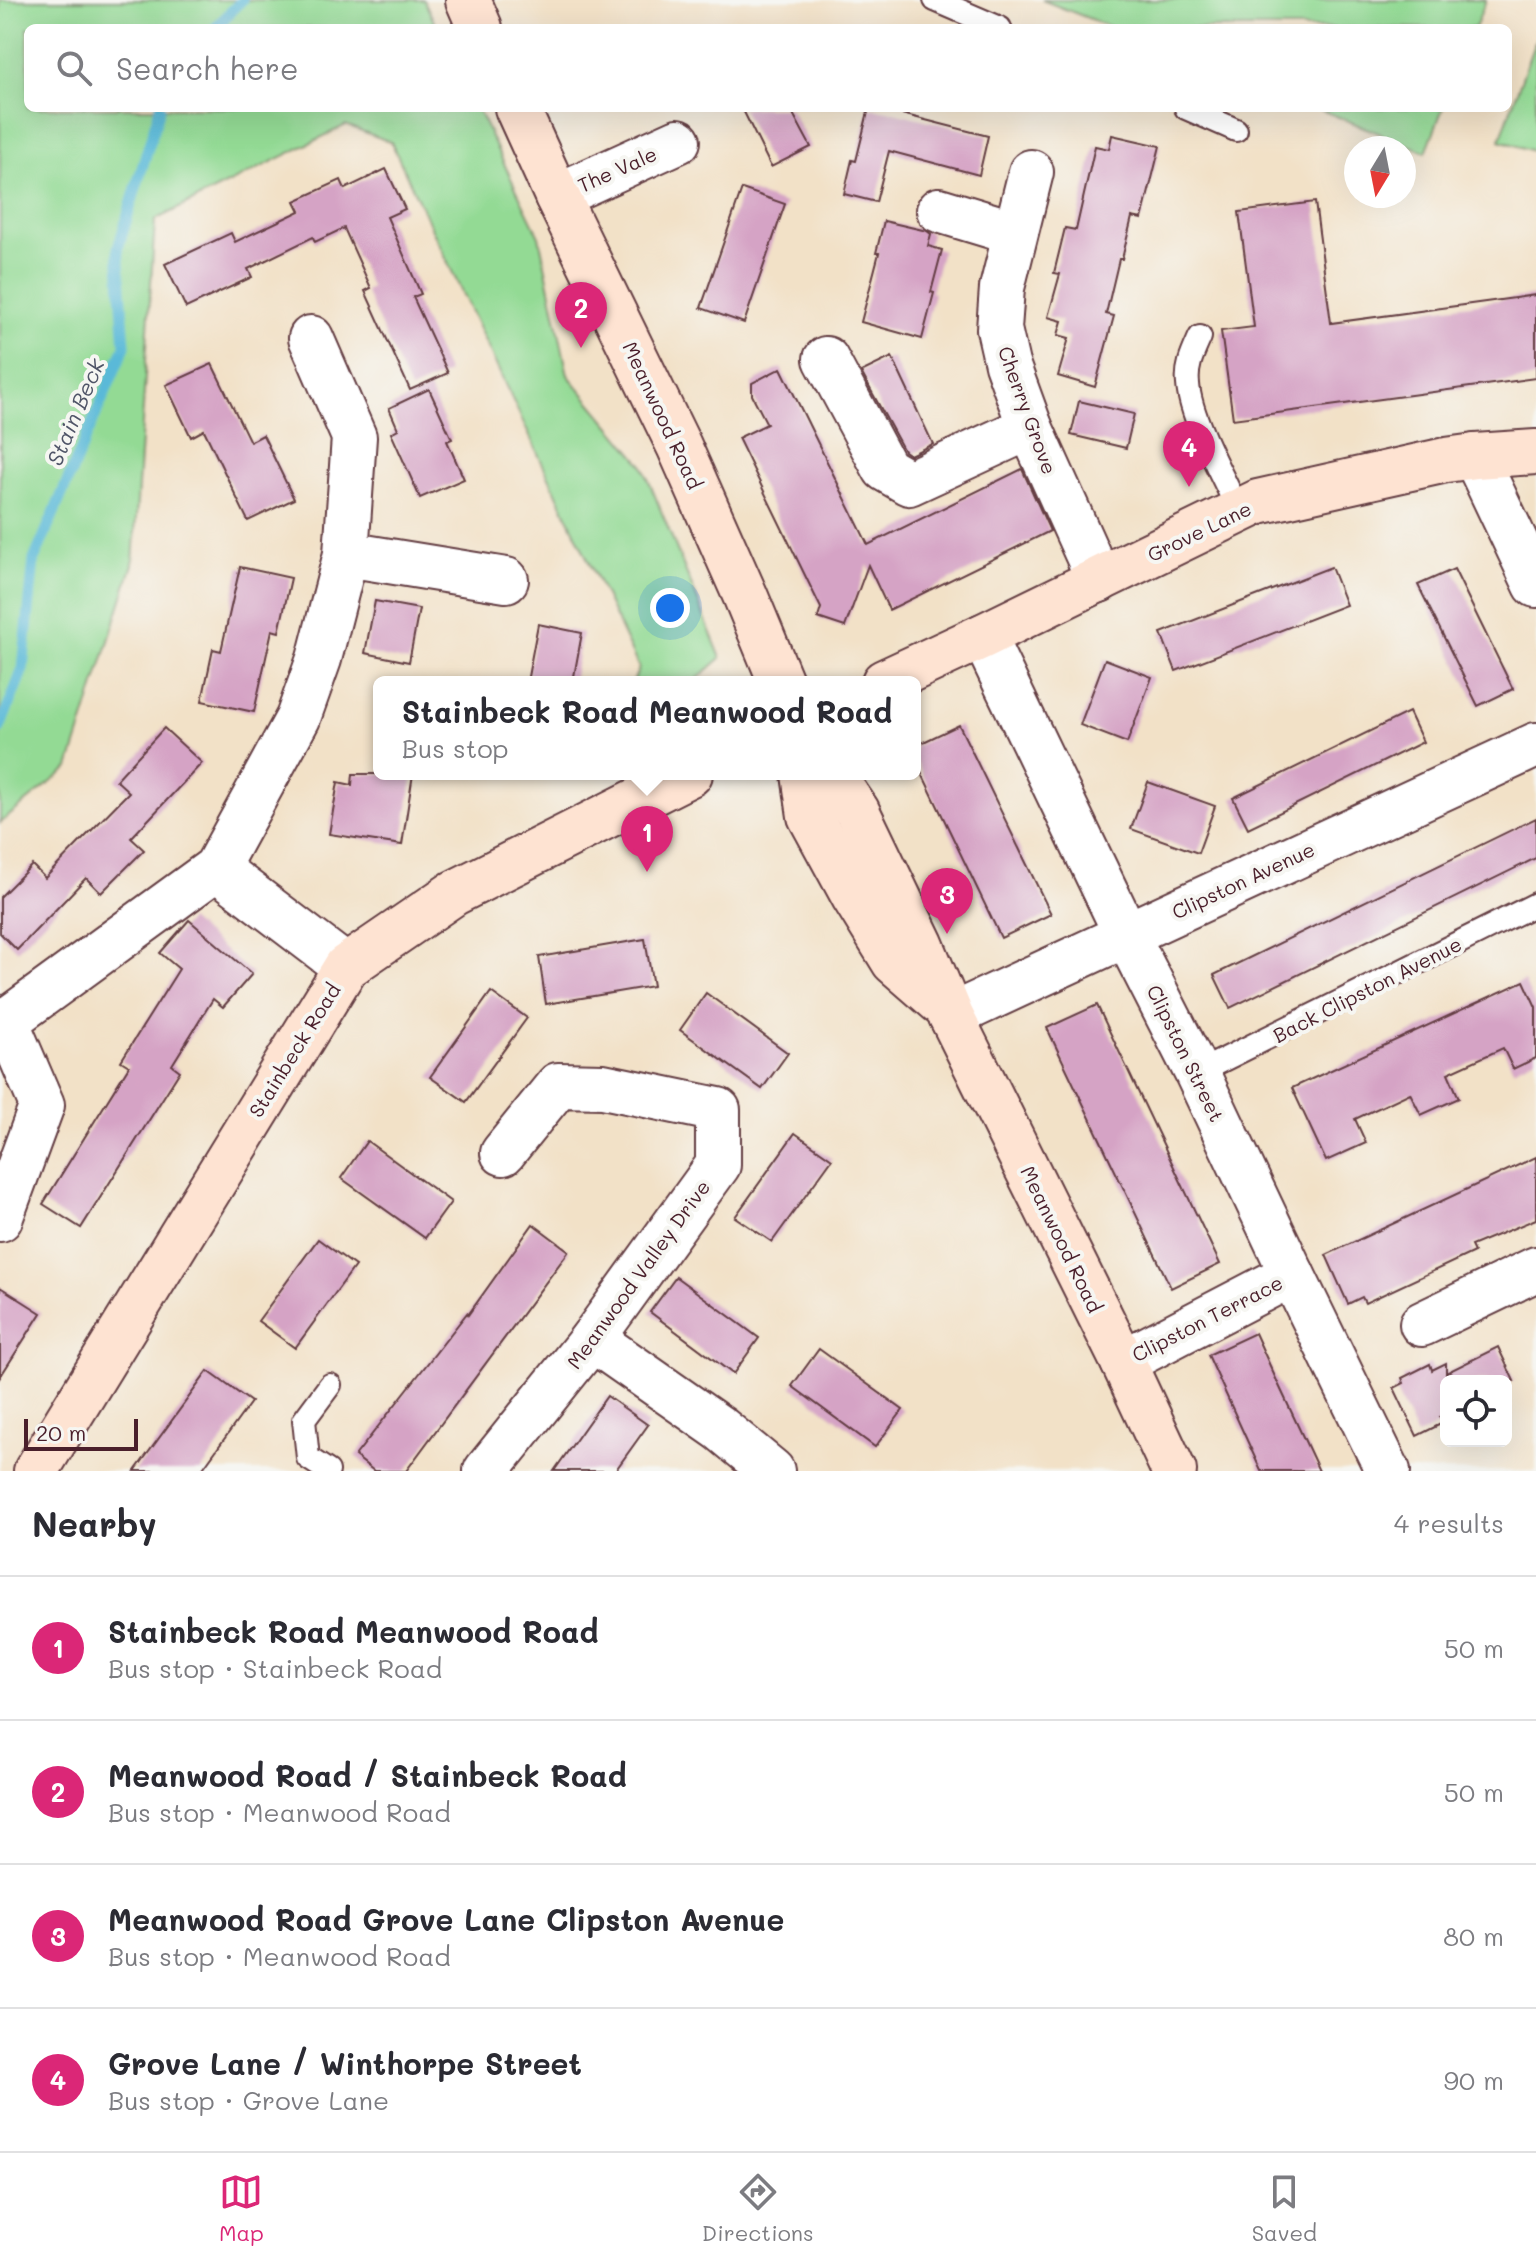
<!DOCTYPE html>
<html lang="en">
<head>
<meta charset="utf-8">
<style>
	body { margin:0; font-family:Mali,sans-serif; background:#f7f7f7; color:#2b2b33 }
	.controls { position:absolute; right:24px; bottom:24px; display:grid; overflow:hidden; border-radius:12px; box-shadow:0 8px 32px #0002 }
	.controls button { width:72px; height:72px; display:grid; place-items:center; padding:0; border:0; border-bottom:2px solid #e1e1e2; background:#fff; color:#2b2b33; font:40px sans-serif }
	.compass { position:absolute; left:1344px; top:136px; width:72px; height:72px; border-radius:50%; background:#fff; box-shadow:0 8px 32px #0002; rotate:190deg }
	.scale { position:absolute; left:24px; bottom:20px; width:114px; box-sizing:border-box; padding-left:8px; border:4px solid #4a1f2b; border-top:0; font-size:22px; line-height:28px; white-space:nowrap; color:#4a1f2b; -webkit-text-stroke:6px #f6f6f2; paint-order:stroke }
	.you { position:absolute; left:670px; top:608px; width:28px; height:28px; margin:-20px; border:6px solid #fff; border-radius:50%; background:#1a73e8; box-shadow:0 0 0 12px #1a73e833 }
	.badge { display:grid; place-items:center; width:52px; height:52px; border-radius:50%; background:#db2777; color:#fff; font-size:26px; font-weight:700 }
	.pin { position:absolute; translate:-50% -66px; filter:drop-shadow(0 2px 4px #0008) }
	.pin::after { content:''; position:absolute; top:42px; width:28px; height:24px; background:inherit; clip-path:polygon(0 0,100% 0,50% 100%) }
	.popup { position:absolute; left:373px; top:676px; width:548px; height:104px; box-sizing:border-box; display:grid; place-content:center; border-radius:12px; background:#fff; filter:drop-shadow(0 2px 6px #0005); font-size:26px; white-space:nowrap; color:#7c7c81 }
	.popup b { font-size:30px; color:#2b2b33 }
	.popup::after { content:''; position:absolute; left:50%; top:100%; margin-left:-16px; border:16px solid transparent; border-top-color:#fff }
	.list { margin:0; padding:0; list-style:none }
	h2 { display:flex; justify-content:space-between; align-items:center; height:104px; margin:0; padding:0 32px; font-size:34px }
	h2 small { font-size:26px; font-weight:400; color:#7c7c81 }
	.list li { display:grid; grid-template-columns:52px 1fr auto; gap:24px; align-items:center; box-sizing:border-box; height:144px; padding:0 32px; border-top:2px solid #e1e1e2 }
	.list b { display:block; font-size:30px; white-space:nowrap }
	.list p { margin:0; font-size:26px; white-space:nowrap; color:#7c7c81 }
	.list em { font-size:26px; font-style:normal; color:#7c7c81 }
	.icon { flex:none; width:44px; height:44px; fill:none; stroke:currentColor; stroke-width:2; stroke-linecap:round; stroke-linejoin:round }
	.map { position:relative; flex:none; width:1536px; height:1471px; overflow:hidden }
	.search { position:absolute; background:#fff; box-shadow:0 8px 32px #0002; left:24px; right:24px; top:24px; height:88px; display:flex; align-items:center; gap:20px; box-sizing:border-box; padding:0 28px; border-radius:12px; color:#7c7c81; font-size:30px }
	.sheet { height:680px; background:#fff }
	nav { display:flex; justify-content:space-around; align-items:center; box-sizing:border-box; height:112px; border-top:2px solid #e1e1e2; background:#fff; font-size:22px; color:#7c7c81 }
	nav a { display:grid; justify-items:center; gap:4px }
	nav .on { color:#db2777 }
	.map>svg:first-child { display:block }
	.green { fill:#93da94; stroke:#6e7c60; stroke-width:2 }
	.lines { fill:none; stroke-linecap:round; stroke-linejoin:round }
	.stream { stroke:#5ab9d8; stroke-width:11 }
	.building { fill:#d5a3c5 }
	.lane-casing { stroke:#633c42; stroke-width:26 }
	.street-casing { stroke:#633c42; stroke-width:48 }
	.secondary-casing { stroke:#633c42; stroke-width:48 }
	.lane { stroke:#fff; stroke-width:22 }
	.street { stroke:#fff; stroke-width:44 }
	.secondary { stroke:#fee3d2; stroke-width:44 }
	.labels { text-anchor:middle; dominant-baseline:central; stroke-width:8; stroke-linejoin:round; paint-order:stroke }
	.street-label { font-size:20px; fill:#4a1f2b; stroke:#f6f6f2 }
	.water-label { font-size:22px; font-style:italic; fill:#505568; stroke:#f6f6f2 }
</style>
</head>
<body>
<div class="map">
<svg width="1536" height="1471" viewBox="0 0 1536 1471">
	<rect width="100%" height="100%" fill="#f6f6f2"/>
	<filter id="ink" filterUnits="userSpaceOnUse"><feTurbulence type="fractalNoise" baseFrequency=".0125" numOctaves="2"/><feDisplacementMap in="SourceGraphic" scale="16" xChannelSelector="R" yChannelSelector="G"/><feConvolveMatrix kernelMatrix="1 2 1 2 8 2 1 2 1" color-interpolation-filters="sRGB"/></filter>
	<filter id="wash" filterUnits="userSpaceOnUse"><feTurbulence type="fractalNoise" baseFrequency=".006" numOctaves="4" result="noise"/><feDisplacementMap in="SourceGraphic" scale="32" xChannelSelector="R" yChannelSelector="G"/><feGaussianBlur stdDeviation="1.8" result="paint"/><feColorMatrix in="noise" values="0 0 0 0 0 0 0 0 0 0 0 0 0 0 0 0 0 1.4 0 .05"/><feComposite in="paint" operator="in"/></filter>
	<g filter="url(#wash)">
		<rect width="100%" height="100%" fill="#f2e1c7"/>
		<g class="green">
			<polygon points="0,0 424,0 437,28 28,28 28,108 477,108 539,236 568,375 642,464 721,658 694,682 633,682 639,668 391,142 346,125 155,220 133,564 69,768 0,823"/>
			<polygon points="1042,0 1486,0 1475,28 1113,28"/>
			<polygon points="1536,38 1536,152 1500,140"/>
			<polygon points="1316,108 1443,108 1426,152"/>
		</g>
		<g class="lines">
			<g class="stream">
				<polyline points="215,28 242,0"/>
				<polyline points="0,728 23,669 34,560 125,346 118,248 160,108"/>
			</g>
		</g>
		<g id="blocks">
			<g class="building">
				<polygon points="742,108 790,108 811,147 771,167"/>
				<polygon points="869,108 894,112 988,136 979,175 889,151 876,202 844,194 852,160 856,161"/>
				<polygon points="1112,135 1160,146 1142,219 1132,217 1122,259 1119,259 1106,314 1114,316 1095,387 1058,376 1069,338 1058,335 1062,321 1048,317 1060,274 1054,273 1065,228 1076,230 1095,146 1109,149"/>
				<polygon points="386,169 405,209 387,217 421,294 413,297 448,373 410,390 365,291 371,288 344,228 315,242 313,237 248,269 252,277 186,308 165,264 231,233 235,242 300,211 295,201 341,180 345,189"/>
				<polygon points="742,189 785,204 744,323 701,308"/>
				<polygon points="1315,202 1331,323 1536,295 1536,378 1233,419 1221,331 1254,327 1239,212"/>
				<polygon points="884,221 927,231 931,234 928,246 942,250 931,292 934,293 922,339 861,322 879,253 876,253"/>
				<polygon points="892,357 933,444 910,455 904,451 861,372"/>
				<polygon points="212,364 250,442 263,435 294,499 248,521 204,430 191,437 166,385"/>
				<polygon points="781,368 868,545 1022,469 1050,531 889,610 868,565 845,627 818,618 821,608 738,438 767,424 752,395 752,383"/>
				<polygon points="429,389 452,439 447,441 464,479 420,498 391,433 398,429 389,408"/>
				<polygon points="1079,401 1134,414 1126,448 1071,435"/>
				<polygon points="240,567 291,578 279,632 272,630 254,712 202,701 213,649 221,651"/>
				<polygon points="1331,567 1346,605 1176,671 1161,633"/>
				<polygon points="1454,569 1513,689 1478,706 1418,585"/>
				<polygon points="375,601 419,609 409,662 365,653"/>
				<polygon points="538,624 582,633 573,682 527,682"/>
				<polygon points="1105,659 1152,677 1127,743 1080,725"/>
				<polygon points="1409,712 1423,742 1248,828 1233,798"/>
				<polygon points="959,725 1051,914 1001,938 915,759 915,746"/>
				<polygon points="164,728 202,763 131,838 144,850 101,893 86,878 17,950 0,933 0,897 32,865 45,878 86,836 129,792 116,780"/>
				<polygon points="353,774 413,774 402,845 329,834 338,782 352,785"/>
				<polygon points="1148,782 1215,806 1198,853 1131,829"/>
				<polygon points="1536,818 1536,858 1230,1008 1214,975"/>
				<polygon points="189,920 252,974 223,1007 213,999 172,1065 180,1071 81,1228 43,1204 129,1066 121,1061 179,969 160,953"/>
				<polygon points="645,939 653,986 546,1004 539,957"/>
				<polygon points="1524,981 1536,1007 1536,1058 1513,1069 1503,1048 1448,1073 1459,1098 1421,1115 1410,1093 1355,1119 1366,1143 1326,1161 1292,1088"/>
				<polygon points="491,992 527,1018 466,1102 430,1077"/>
				<polygon points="706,993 788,1053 762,1089 680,1030"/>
				<polygon points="1097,1005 1220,1264 1171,1288 1047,1028"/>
				<polygon points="795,1133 832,1159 772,1242 735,1217"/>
				<polygon points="367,1141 451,1202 425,1238 341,1178"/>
				<polygon points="1536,1157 1536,1219 1471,1246 1474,1252 1365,1303 1362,1297 1348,1304 1326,1255"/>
				<polygon points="533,1224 569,1251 406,1471 374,1471 355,1456 467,1313 468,1315"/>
				<polygon points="318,1239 355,1266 295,1348 258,1321"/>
				<polygon points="676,1277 759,1338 733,1374 650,1312"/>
				<polygon points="0,1287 41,1313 0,1377"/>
				<polygon points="1255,1333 1276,1379 1319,1471 1261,1471 1208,1355"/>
				<polygon points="1498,1347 1514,1381 1446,1381 1446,1414 1440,1417 1443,1423 1417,1436 1394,1388 1404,1383 1402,1378 1430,1364 1432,1370 1446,1363 1446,1373"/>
				<polygon points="819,1349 903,1410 875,1447 792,1386"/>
				<polygon points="208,1371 251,1402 201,1471 135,1471"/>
				<polygon points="607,1396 648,1425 615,1471 554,1471"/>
			</g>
		</g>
	</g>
	<g filter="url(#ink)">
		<use href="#blocks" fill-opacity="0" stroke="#633c42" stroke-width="2"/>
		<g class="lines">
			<g class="lane-casing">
				<g id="lane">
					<polyline points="935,0 1000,28"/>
					<polyline points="1186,108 1236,130"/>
					<path d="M 1200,337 C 1193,353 1186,366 1188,384 C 1190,418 1224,479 1239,511"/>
					<polyline points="1197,1073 1536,904"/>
					<polyline points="328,1471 308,1458 304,1420 330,1385"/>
				</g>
			</g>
			<g class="street-casing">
				<g id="street">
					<polyline points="1031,172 1002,288 999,329 1007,364 1030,427 1099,580"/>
					<polyline points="557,196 678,141"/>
					<polyline points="939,210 1015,233"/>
					<polyline points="826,359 885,469 909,483 1030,427"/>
					<polyline points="1475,456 1536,585"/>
					<polyline points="346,554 506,580"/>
					<polyline points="983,636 1126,934 1197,1073 1292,1274 1388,1471"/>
					<polyline points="216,868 346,967"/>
					<polyline points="951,1016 1536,745"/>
					<polyline points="0,1219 42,1105 6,1021 216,868 298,718 319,659 346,554 354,437 311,338"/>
					<polyline points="1422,1324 1536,1269"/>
					<polyline points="592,1339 721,1429 772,1471"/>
					<polyline points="1123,1362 1292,1274"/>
					<polyline points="486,1471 592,1339 718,1165 718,1110 603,1086 558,1085 503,1153"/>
				</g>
			</g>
			<g class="secondary-casing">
				<g id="secondary">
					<polyline points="468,0 480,28"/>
					<polyline points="517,108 557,196 679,446 745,595 781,682"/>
					<polyline points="884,682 983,636 1258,502 1446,460 1475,456 1536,452"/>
					<polyline points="804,774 810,816 854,897 894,962 940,1002"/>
					<polyline points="832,774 857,811 921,944 951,1016 1123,1362 1174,1471"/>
					<polyline points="36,1471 346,967 454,893 690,774"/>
				</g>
			</g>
			<use href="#lane" class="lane"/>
			<use href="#street" class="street"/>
			<use href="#secondary" class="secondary"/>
		</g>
	</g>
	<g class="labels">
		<g class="street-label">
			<text transform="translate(617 169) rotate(-24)">The Vale</text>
			<text transform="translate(1028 410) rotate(70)">Cherry Grove</text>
			<text transform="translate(663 415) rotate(65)">Meanwood Road</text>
			<text transform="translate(1199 531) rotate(-26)">Grove Lane</text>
			<text transform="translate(1243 880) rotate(-25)">Clipston Avenue</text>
			<text transform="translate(1367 989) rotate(-27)">Back Clipston Avenue</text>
			<text transform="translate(294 1050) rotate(-58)">Stainbeck Road</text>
			<text transform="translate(1186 1053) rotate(64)">Clipston Street</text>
			<text transform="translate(1062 1239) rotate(64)">Meanwood Road</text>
			<text transform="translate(638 1274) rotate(-54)">Meanwood Valley Drive</text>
			<text transform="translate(1207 1318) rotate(-27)">Clipston Terrace</text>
		</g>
		<g class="water-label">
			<text transform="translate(75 412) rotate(-67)">Stain Beck</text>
		</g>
	</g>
</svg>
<div class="controls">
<button><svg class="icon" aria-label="locate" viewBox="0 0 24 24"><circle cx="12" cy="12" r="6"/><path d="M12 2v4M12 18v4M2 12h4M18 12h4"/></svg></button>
</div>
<svg class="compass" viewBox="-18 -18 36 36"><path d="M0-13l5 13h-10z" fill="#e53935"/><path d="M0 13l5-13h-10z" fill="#7c7c81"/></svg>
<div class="scale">20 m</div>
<div class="you"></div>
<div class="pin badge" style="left:647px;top:872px">1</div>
<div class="popup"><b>Stainbeck Road Meanwood Road</b>Bus stop</div>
<div class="pin badge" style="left:581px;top:348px">2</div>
<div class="pin badge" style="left:947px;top:934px">3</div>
<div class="pin badge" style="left:1189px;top:487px">4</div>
<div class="search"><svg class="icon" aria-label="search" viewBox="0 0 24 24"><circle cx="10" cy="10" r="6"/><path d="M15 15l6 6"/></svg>Search here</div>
</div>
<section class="sheet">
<h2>Nearby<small>4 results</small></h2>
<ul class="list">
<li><span class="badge">1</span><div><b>Stainbeck Road Meanwood Road</b><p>Bus stop · Stainbeck Road</p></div><em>50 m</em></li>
<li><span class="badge">2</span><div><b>Meanwood Road / Stainbeck Road</b><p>Bus stop · Meanwood Road</p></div><em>50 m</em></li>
<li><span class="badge">3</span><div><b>Meanwood Road Grove Lane Clipston Avenue</b><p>Bus stop · Meanwood Road</p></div><em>80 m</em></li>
<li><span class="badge">4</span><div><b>Grove Lane / Winthorpe Street</b><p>Bus stop · Grove Lane</p></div><em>90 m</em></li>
</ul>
</section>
<nav>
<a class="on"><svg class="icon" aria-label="map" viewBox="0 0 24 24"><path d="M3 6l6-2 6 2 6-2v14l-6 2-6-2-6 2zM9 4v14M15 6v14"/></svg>Map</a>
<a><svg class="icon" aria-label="directions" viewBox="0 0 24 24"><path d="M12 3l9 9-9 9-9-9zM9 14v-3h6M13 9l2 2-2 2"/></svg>Directions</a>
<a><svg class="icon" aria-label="saved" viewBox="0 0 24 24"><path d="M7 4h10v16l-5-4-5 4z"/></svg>Saved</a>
</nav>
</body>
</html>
